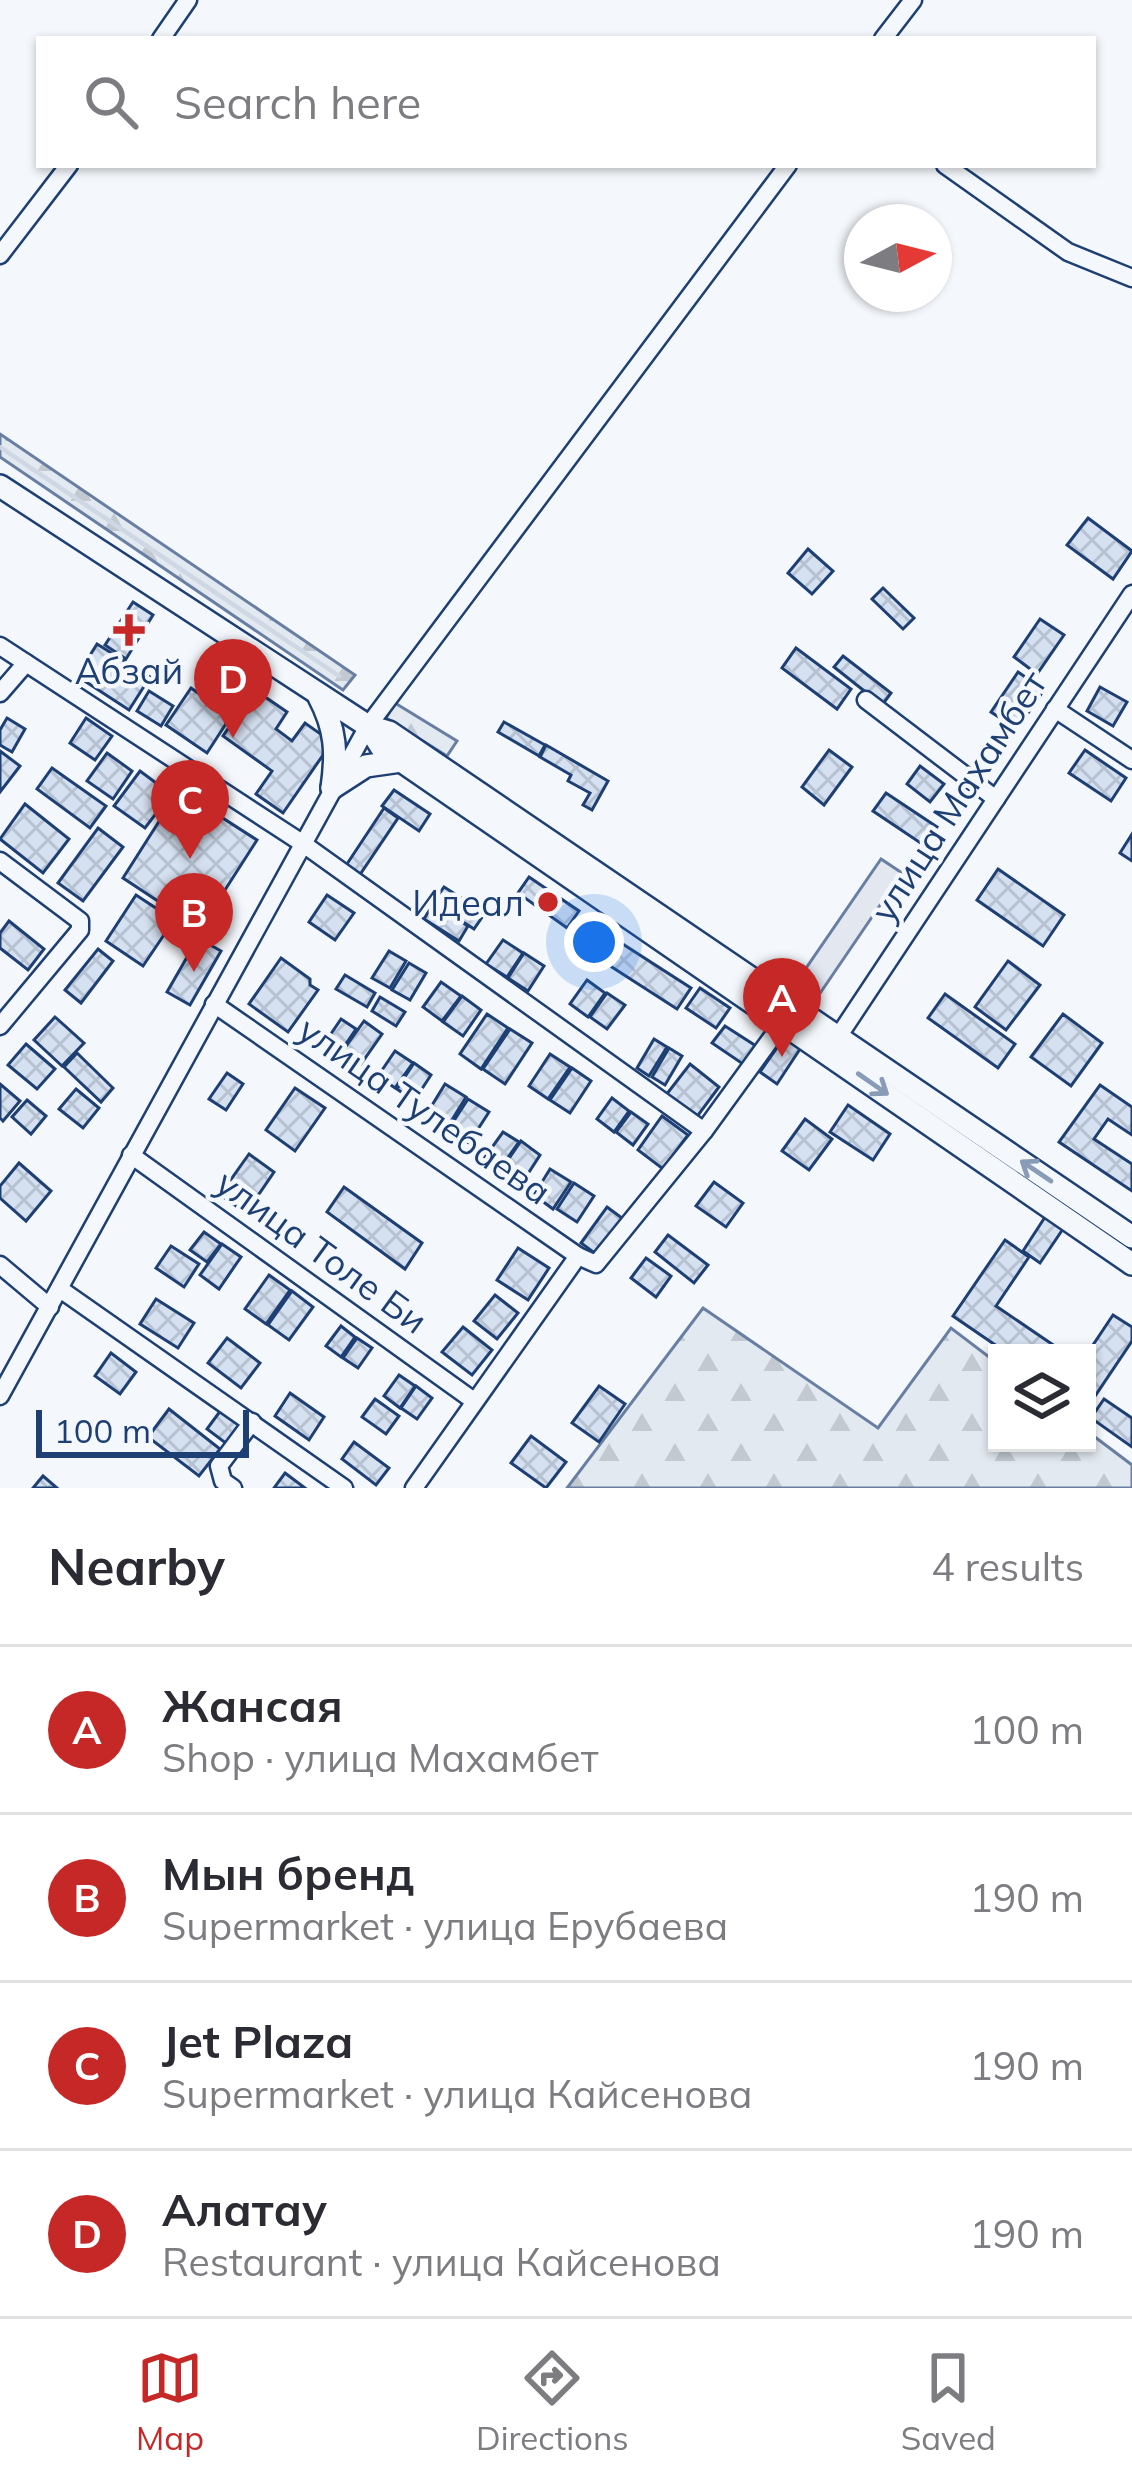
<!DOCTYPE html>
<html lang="en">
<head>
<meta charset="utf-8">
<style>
	body { margin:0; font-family:Mulish,sans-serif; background:#f7f7f7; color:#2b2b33 }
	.controls { position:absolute; right:36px; bottom:36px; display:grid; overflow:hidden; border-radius:0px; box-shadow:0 3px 9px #0004 }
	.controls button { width:108px; height:108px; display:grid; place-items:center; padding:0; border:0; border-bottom:3px solid #e1e1e2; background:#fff; color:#2b2b33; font:60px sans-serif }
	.compass { position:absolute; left:844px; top:204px; width:108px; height:108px; border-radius:50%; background:#fff; box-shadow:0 3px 9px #0004; rotate:83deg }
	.scale { position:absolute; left:36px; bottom:30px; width:213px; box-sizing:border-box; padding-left:12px; border:6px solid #1d3f73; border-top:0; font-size:33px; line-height:42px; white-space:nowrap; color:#1d3f73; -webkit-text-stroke:9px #f4f7fb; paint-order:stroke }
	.you { position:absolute; left:594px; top:942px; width:42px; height:42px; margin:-30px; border:9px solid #fff; border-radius:50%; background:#1a73e8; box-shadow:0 0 0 18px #1a73e833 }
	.badge { display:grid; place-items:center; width:78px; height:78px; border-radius:50%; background:#c62828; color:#fff; font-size:39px; font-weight:700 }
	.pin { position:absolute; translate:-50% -99px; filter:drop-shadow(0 3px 6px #0008) }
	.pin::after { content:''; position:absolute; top:63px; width:42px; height:36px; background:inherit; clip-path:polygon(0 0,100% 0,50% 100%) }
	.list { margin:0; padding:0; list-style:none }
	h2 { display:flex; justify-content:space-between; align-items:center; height:156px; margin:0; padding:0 48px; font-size:51px }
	h2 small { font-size:39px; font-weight:400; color:#7c7c81 }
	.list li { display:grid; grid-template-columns:78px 1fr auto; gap:36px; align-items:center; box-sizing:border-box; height:168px; padding:0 48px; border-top:3px solid #e1e1e2 }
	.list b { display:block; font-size:45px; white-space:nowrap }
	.list p { margin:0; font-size:39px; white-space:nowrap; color:#7c7c81 }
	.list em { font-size:39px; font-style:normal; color:#7c7c81 }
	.icon { flex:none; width:66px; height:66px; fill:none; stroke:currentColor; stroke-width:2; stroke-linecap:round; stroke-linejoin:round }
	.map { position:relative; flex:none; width:1132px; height:1488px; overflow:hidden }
	.search { position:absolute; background:#fff; box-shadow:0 3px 9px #0004; left:36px; right:36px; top:36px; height:132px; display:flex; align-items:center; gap:30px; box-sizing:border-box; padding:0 42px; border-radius:0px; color:#7c7c81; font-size:45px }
	.sheet { height:828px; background:#fff }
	nav { display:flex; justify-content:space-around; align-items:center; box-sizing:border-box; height:168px; border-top:3px solid #e1e1e2; background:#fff; font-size:33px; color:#7c7c81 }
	nav a { display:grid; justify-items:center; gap:6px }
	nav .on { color:#c62828 }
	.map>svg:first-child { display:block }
	.forest { fill:url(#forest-firs); stroke:#687fa3; stroke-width:3 }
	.parking { fill:#e3e8f0; stroke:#687fa3; stroke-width:3 }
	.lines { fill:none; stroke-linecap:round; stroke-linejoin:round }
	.stream { stroke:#cfd7e4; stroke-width:4.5 }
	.building { fill:url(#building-cross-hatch); stroke:#1d3f73; stroke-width:3 }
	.minor-casing { stroke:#1d3f73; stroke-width:21 }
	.major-casing { stroke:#1d3f73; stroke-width:26 }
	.minor { stroke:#f4f7fb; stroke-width:16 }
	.major { stroke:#f4f7fb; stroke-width:21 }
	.oneway { stroke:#889bb7 }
	.poi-dot { fill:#c62828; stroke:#f4f7fb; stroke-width:4.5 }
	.labels { text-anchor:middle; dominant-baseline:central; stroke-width:9; stroke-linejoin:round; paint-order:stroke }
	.poi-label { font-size:36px; fill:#1d3f73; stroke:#f4f7fb }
	.street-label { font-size:36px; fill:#1d3f73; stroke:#f4f7fb }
</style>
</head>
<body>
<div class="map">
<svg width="1132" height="1488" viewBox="0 0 1132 1488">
	<defs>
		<pattern id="forest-firs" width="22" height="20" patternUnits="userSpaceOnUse" patternTransform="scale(3)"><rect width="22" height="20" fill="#e3e9f0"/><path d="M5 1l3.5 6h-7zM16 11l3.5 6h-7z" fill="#c2c9d1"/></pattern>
		<pattern id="building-cross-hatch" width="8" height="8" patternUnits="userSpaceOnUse" patternTransform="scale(3)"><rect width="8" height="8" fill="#d5e0f0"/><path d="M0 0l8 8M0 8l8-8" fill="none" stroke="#b6c1d1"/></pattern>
	</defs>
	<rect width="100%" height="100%" fill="#f4f7fb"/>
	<g class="forest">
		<polygon points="0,434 355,675 343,690 0,457"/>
		<polygon points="395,703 457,741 447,756 386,718"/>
		<polygon points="703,1308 878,1428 951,1328 997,1363 997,1443 1087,1443 1087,1431 1132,1465 1132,1488 567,1488"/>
	</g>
	<polygon class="parking" points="881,859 902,873 810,1008 789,993"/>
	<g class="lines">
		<polyline class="stream" points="0,447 339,676"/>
	</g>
	<g class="building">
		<polygon points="1088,518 1132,551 1113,579 1067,545"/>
		<polygon points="808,549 833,571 812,594 788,573"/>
		<polygon points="883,588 914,618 903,629 872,599"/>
		<polygon points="133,602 153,615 126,659 105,645"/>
		<polygon points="1040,619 1064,635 1037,674 1014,657"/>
		<polygon points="97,644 150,677 129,710 77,676"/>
		<polygon points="796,648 851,689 837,709 782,668"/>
		<polygon points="843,656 891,693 882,705 834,667"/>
		<polygon points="1018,672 1044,690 1017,729 991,712"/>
		<polygon points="1100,687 1127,702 1113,726 1087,711"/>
		<polygon points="191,688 231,716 207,753 166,725"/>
		<polygon points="255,690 287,712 276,729 292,741 305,723 332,742 283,813 256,794 272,771 223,736"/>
		<polygon points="149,691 173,706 161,726 137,711"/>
		<polygon points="7,718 25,729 12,752 0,745 0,730"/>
		<polygon points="86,718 112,736 95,760 70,743"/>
		<polygon points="504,722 545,745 539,756 498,732"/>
		<polygon points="546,745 608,781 592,810 583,805 590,793 568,781 571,775 540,757"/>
		<polygon points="829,750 852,767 824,805 802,787"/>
		<polygon points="1085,750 1126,778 1111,801 1069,773"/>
		<polygon points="0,751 20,766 0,792"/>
		<polygon points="107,753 132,771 113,799 87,781"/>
		<polygon points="920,766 944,784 930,802 907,784"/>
		<polygon points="52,768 106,806 90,828 37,789"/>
		<polygon points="140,771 171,794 145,828 114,806"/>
		<polygon points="179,790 257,840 200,929 123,878"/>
		<polygon points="394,790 430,814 419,831 382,806"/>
		<polygon points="886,793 937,827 925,846 873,811"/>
		<polygon points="25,804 69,839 43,873 0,839"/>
		<polygon points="384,808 398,818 355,882 341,873"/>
		<polygon points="98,828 123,847 83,901 58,883"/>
		<polygon points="1132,834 1132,861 1120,853"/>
		<polygon points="998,869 1064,915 1043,946 977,900"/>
		<polygon points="529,877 579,911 567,928 518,893"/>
		<polygon points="444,887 485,913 474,929 433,903"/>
		<polygon points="136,895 174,920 143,966 106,941"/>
		<polygon points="327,895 354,913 335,940 309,922"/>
		<polygon points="433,904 468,926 459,941 424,919"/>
		<polygon points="9,921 44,949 28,970 0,948 0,933"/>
		<polygon points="587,921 691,988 677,1009 573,942"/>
		<polygon points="198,938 221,951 190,1005 167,992"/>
		<polygon points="503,940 523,953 507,977 486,964"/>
		<polygon points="98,949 113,961 81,1003 65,990"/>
		<polygon points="389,951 406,961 390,988 372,978"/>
		<polygon points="524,953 544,966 528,991 508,978"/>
		<polygon points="281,958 310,979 310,985 318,990 288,1032 249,1004"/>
		<polygon points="1008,961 1040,985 1006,1030 975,1007"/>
		<polygon points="409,963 426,973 410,1000 392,990"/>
		<polygon points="345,975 375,993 367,1007 336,989"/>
		<polygon points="587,980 605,993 588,1017 570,1004"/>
		<polygon points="441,982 461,996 442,1021 423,1007"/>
		<polygon points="700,988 730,1008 716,1028 686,1008"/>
		<polygon points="607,993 625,1005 607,1029 590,1017"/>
		<polygon points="945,994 1015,1044 998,1068 928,1018"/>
		<polygon points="462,996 481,1010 463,1036 443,1022"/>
		<polygon points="380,997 405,1012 396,1026 372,1011"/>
		<polygon points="487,1014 508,1028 481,1069 460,1054"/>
		<polygon points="1063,1014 1102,1043 1071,1086 1031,1057"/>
		<polygon points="55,1017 84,1043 62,1066 34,1040"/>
		<polygon points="341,1019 356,1029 341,1051 326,1041"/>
		<polygon points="364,1021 382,1034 361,1064 342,1052"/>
		<polygon points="725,1026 756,1046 743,1064 712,1043"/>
		<polygon points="510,1029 532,1043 505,1084 483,1069"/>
		<polygon points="788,1032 804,1043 777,1084 760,1072"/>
		<polygon points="654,1039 667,1047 649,1076 637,1068"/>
		<polygon points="26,1044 55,1069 37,1089 8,1065"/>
		<polygon points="669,1048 682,1056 665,1085 652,1077"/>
		<polygon points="395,1051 413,1063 395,1088 378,1076"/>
		<polygon points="77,1053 113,1088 101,1102 64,1067"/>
		<polygon points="550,1054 570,1067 548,1099 529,1086"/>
		<polygon points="414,1063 431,1075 414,1101 397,1089"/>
		<polygon points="690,1064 719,1087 696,1118 666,1095"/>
		<polygon points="572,1068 591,1081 570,1113 550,1100"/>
		<polygon points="227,1073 243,1084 226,1110 209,1099"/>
		<polygon points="0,1084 20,1101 3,1121 0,1118"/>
		<polygon points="445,1084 466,1097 447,1128 426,1115"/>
		<polygon points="1100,1085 1132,1107 1132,1135 1108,1119 1094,1139 1132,1164 1132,1191 1059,1142"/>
		<polygon points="295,1088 325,1108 295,1151 266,1130"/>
		<polygon points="76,1089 99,1108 83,1128 59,1109"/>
		<polygon points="612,1098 629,1111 614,1132 597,1119"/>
		<polygon points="468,1099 489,1112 469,1143 448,1130"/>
		<polygon points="27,1100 46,1116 31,1134 12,1117"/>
		<polygon points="848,1105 890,1134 873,1160 830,1132"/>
		<polygon points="631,1112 648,1124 633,1145 616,1132"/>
		<polygon points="662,1116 688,1135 663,1169 638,1150"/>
		<polygon points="805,1119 832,1139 809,1170 782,1151"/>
		<polygon points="503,1132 519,1142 501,1167 485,1157"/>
		<polygon points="521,1141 540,1155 522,1183 501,1170"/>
		<polygon points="249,1154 274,1172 246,1213 220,1195"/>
		<polygon points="19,1163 51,1191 26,1221 0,1198 0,1186"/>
		<polygon points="550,1169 571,1182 553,1209 534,1195"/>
		<polygon points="714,1182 743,1203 726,1227 696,1206"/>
		<polygon points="574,1183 594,1196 577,1222 557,1209"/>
		<polygon points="344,1187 422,1243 405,1269 327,1212"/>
		<polygon points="607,1207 626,1221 600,1257 581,1243"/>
		<polygon points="1047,1214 1065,1226 1040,1263 1023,1251"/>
		<polygon points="204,1232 221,1244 207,1262 190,1250"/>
		<polygon points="668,1235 708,1265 694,1283 655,1252"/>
		<polygon points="1005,1240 1029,1257 996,1306 1065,1353 1007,1353 953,1316"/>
		<polygon points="222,1244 241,1257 219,1289 200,1275"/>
		<polygon points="171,1246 199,1264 184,1287 156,1268"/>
		<polygon points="518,1248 549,1268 528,1300 497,1280"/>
		<polygon points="646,1258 671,1276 656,1297 631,1278"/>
		<polygon points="269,1275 290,1290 266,1324 245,1309"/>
		<polygon points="292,1291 313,1307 289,1340 268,1325"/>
		<polygon points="495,1295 518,1313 497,1339 474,1321"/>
		<polygon points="156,1299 194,1323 178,1348 140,1324"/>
		<polygon points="1113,1315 1132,1327 1132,1341 1087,1408 1087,1354"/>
		<polygon points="341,1326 355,1337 341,1357 326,1346"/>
		<polygon points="463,1327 492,1350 472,1375 442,1352"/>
		<polygon points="227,1338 260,1363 241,1388 208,1363"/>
		<polygon points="357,1338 372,1348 358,1368 343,1358"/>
		<polygon points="111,1353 136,1372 120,1394 95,1376"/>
		<polygon points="399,1375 415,1386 400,1408 384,1396"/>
		<polygon points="416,1386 432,1398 417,1419 401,1408"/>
		<polygon points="599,1386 625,1404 599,1442 572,1423"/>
		<polygon points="290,1393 324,1417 309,1440 275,1416"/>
		<polygon points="375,1399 399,1416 386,1434 362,1417"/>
		<polygon points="1104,1399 1132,1418 1132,1447 1091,1418"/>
		<polygon points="169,1409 220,1449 199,1476 148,1437"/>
		<polygon points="221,1410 241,1426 227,1444 207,1429"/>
		<polygon points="531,1436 566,1462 546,1488 511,1463"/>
		<polygon points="354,1442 389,1468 376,1485 342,1459"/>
		<polygon points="285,1473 305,1488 274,1488"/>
		<polygon points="43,1476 57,1488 33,1488"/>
	</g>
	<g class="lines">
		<g class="minor-casing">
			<g id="minor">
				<polyline points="161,39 188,0"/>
				<polyline points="883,39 913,0"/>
				<polyline points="945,165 1068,252 1132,278"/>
				<polyline points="0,255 69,165"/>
				<polyline points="0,646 302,843 704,1131"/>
				<polyline points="0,693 26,663"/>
				<polyline points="866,700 996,799"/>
				<polyline points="1055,709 1132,760"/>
				<polyline points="0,861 80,921 80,930 0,1026"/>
				<polyline points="214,1004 578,1256 596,1264 704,1131 789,1014"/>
				<polyline points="834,1043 1132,594"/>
				<polyline points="131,1155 474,1401"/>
				<polyline points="0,1265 50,1307"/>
				<polyline points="60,1289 344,1488"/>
				<polyline points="0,1396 368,726 788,165"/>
				<polyline points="233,1488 223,1481 219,1466 252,1422"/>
				<polyline points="414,1488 578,1256"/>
			</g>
		</g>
		<g class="major-casing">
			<g id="major">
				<polyline points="0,486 368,726 389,732 1132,1237"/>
				<path d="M 319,697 C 336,729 337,753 332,788"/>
				<polyline points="368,726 381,747 1132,1264"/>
				<polyline points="332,788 366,766 401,761"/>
			</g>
		</g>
		<use href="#minor" class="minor"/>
		<use href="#major" class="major"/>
	</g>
	<defs><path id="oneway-shaft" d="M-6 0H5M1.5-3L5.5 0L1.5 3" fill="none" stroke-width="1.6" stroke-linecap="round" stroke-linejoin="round" transform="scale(3)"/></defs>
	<g class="oneway">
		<use href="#oneway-shaft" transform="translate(873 1084) rotate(35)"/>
		<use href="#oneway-shaft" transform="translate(1036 1171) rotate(-146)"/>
	</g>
	<g class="poi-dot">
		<path d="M123 612h12v12h12v12h-12v12h-12v-12h-12v-12h12z"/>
		<circle cx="548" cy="902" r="12"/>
	</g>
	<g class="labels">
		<g class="poi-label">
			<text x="129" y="670">Абзай</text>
			<text x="524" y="902" text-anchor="end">Идеал</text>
		</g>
		<g class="street-label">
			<text transform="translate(958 796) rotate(-57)">улица Махамбет</text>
			<text transform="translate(425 1110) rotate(35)">улица Тулебаева</text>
			<text transform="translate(322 1251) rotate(36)">улица Толе Би</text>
		</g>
	</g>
</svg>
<div class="controls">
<button><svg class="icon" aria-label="layers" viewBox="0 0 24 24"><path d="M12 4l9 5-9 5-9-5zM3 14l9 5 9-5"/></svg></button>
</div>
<svg class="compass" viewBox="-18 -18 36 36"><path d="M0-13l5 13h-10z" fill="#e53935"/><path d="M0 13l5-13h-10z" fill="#7c7c81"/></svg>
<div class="scale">100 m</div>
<div class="you"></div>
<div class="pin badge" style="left:782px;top:1057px">A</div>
<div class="pin badge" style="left:194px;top:972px">B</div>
<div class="pin badge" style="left:190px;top:859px">C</div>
<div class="pin badge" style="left:233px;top:738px">D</div>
<div class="search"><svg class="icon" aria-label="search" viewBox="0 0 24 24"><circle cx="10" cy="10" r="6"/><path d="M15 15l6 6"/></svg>Search here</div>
</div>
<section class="sheet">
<h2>Nearby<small>4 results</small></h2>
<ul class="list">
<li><span class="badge">A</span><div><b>Жансая</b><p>Shop · улица Махамбет</p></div><em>100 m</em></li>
<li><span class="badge">B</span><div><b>Мын бренд</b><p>Supermarket · улица Ерубаева</p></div><em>190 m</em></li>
<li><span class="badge">C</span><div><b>Jet Plaza</b><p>Supermarket · улица Кайсенова</p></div><em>190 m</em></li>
<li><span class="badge">D</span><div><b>Алатау</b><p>Restaurant · улица Кайсенова</p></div><em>190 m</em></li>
</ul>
</section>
<nav>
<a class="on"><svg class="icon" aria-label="map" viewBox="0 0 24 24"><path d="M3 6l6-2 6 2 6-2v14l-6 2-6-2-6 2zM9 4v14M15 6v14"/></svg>Map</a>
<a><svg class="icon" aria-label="directions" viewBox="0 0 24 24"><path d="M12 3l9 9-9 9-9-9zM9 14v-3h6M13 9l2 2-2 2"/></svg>Directions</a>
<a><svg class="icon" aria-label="saved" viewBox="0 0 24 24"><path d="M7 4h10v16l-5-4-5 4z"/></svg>Saved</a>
</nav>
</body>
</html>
